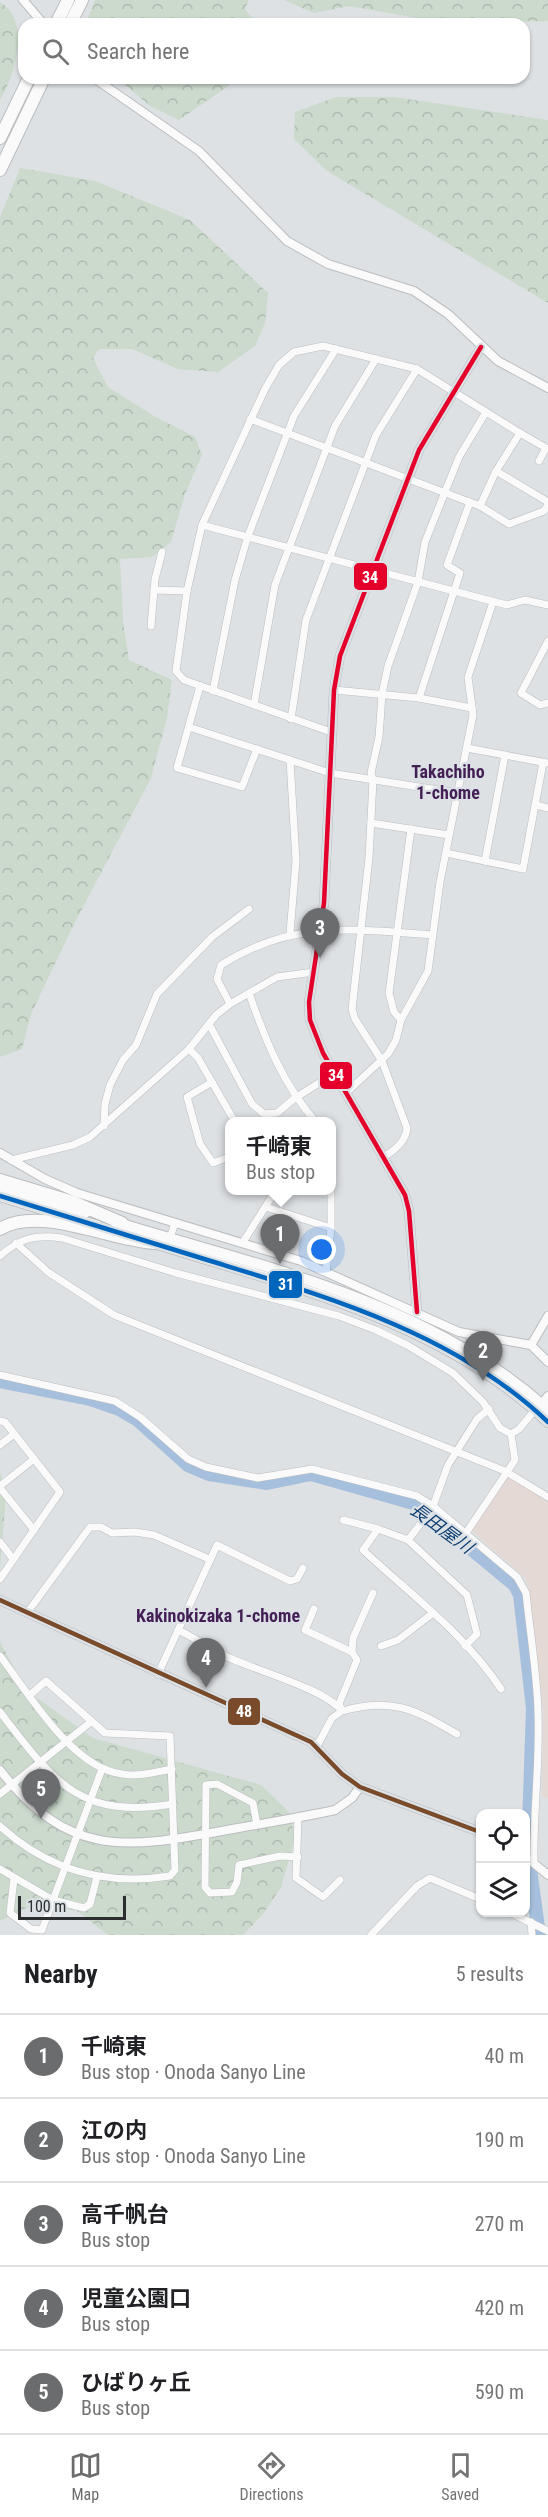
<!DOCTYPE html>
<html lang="en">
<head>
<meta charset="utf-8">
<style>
	body { margin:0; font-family:"Roboto Condensed","Noto Sans JP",sans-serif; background:#f6f6f6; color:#202124 }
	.controls { position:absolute; right:18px; bottom:18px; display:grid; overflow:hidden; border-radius:12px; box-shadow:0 2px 4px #0004 }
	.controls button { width:54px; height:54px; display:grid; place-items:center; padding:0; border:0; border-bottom:2px solid #e0e0e0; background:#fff; color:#202124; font:30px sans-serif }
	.scale { position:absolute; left:18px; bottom:15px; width:108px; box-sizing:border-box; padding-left:6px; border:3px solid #2b2d2e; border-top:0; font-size:16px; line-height:21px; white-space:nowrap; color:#2b2d2e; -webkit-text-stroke:4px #dce1e6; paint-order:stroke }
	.you { position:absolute; left:322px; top:1250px; width:21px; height:21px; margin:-15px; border:4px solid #fff; border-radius:50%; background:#1a73e8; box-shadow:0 0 0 9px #1a73e833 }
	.badge { display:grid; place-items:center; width:39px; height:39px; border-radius:50%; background:#6a6c6e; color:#fff; font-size:20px; font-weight:700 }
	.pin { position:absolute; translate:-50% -50px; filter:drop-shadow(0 2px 3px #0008) }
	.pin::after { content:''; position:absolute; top:32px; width:21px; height:18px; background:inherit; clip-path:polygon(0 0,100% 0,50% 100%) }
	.popup { position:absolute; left:225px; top:1117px; width:111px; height:78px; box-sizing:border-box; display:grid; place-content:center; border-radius:12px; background:#fff; filter:drop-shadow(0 2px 4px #0005); font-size:20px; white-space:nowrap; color:#757577 }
	.popup b { font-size:22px; color:#202124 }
	.popup::after { content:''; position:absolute; left:50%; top:100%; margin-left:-12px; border:12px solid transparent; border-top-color:#fff }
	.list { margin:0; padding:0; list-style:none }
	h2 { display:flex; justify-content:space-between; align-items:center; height:78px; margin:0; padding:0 24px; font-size:26px }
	h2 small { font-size:20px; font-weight:400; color:#757577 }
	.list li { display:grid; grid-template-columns:39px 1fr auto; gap:18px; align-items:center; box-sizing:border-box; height:84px; padding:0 24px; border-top:2px solid #e0e0e0 }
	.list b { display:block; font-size:22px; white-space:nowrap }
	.list p { margin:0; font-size:20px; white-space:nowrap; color:#757577 }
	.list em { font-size:20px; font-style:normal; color:#757577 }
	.icon { flex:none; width:33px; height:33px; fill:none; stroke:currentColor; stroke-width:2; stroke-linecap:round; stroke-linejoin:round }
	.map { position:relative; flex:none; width:548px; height:1935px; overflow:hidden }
	.search { position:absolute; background:#fff; box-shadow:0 2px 4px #0004; left:18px; right:18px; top:18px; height:66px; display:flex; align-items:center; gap:15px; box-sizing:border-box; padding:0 21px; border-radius:18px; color:#757577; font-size:22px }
	.sheet { height:498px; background:#fff }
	nav { display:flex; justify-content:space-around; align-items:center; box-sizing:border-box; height:84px; border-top:2px solid #e0e0e0; background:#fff; font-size:16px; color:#757577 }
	nav a { display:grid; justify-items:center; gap:3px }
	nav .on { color:#6a6c6e }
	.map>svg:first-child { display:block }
	.commercial { fill:#e4d9d4 }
	.forest { fill:url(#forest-crowns) }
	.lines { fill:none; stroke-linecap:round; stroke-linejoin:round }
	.river { stroke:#a6bfdd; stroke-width:14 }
	.minor-casing { stroke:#bbbdbf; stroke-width:8 }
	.tertiary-casing { stroke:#bbbdbf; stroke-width:10 }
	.primary-casing { stroke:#bbbdbf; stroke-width:12 }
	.motorway-casing { stroke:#bbbdbf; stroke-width:14 }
	.minor { stroke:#fafafb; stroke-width:7 }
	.tertiary { stroke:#fafafb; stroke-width:8 }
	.primary { stroke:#fafafb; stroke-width:10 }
	.motorway { stroke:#fafafb; stroke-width:12 }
	.bus-1-casing { stroke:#dce1e6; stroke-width:9 }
	.bus-2-casing { stroke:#dce1e6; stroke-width:9 }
	.bus-3-casing { stroke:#dce1e6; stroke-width:9 }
	.bus-1 { stroke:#0065bd; stroke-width:4.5 }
	.bus-2 { stroke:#e4002b; stroke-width:4.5 }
	.bus-3 { stroke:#7a4b2a; stroke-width:4.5 }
	.labels { text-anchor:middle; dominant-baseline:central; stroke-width:4.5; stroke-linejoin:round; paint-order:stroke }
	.neighbourhood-label { font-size:18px; font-weight:bold; fill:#441f55; stroke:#dce1e6 }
	.water-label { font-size:18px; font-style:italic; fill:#0f3f72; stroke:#dce1e6 }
	.line-badge { stroke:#dce1e6; stroke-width:2 }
	.badge-label { font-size:16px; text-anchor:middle; font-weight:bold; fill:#fff }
</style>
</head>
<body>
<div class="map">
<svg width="548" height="1935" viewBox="0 0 548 1935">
	<defs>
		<pattern id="forest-crowns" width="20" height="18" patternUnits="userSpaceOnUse" patternTransform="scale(1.5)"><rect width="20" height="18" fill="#cbdacc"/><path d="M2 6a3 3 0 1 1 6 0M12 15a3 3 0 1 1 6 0" fill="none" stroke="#aebbb0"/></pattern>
	</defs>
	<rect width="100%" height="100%" fill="#dee1e4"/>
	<polygon class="commercial" points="510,1470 548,1493 548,1798 542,1797 543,1710 529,1589 524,1577 472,1531"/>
	<g class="forest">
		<polygon points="95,0 249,0 245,9 257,24 86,24"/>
		<polygon points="284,0 548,0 548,21 445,23 349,6 314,13"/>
		<path d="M 0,2 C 32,22 15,74 0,100 Z"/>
		<polygon points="117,78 240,78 179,120 150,106"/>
		<polygon points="336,97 394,97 548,120 548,303 327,171 294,139 295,112"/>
		<polygon points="20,168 95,181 190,220 268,293 265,323 255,346 218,372 178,369 132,349 99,349 93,358 108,387 154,416 195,437 202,455 185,494 171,542 152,557 120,559 123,622 129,660 172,680 167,718 151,778 73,926 31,1014 22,1049 0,1057 0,217"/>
		<polygon points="0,1472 6,1495 0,1569"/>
		<polygon points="0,1642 27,1691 93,1738 261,1785 290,1813 295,1839 281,1887 263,1914 243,1935 108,1935 77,1911 35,1904 0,1921"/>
	</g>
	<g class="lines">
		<polyline class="river" points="0,1381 90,1399 119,1409 138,1420 188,1465 209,1474 267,1483 311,1474 417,1504 515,1585 520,1595 533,1708 528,1855 539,1935"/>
		<g class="minor-casing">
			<g id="minor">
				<polyline points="250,419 480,506 509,524 544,511 548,505"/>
				<polyline points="520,433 546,448 539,461"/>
				<polyline points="496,471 548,502"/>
				<polyline points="202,525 507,605 525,600 548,605"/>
				<polyline points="154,590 187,591"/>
				<polyline points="151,626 155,579 162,552"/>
				<polyline points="548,641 521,693 540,705 548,703"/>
				<polyline points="200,686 177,768 242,787 257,749"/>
				<polyline points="334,690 419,698 472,708"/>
				<polyline points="213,691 235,580 248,536 294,416 336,349"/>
				<polyline points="419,698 460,573 447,565 470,502"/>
				<polyline points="254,705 275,585 335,426 376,359"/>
				<polyline points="291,719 306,620 376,435 417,369"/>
				<polyline points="189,727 330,773 457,793"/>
				<polyline points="331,732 184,680 176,671 187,591 202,525 265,389 279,365 294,352 323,346 417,369 520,433 496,471 480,506"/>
				<polyline points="467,748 547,763"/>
				<polyline points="290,760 296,861 290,933"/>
				<polyline points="536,805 548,808"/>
				<polyline points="371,823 449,835"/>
				<polyline points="446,853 523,869 543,763"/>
				<polyline points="485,861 505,755"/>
				<path d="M 249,993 C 265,1039 283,1085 316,1122"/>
				<path d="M 230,1004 L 217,979 L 221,965 C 292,920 352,929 432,935"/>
				<polyline points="401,1020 394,1012 389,993 411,829"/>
				<polyline points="209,1024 252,1104 264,1114 277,1113 295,1098 335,1073"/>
				<polyline points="189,1049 198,1058 235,1122"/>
				<polyline points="212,1082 187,1097 200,1144 213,1163 229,1157"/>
				<polyline points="347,1092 388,1054 396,1040 401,1020 428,971 440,882 473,715 468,677 493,602"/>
				<polyline points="104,1126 105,1104 110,1085 123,1060 136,1045 157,994 212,937 249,909"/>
				<path d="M 385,1156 C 395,1150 406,1141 407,1128 L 382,1061 L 355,1019 L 352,1009 L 369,858 L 373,780 L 371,773 L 379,737 L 382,694 L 388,666 L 418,582 L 425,542 L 459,457 L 486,412"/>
				<polyline points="11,1160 73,1145 90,1137 189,1049 216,1015 230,1004 277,977 314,972"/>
				<polyline points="266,1207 331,1228"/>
				<polyline points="170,1238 175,1223"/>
				<polyline points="243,1242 276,1190"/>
				<polyline points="16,1243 48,1272 114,1315 505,1471 548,1497"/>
				<path d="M 0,1256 C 20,1238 36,1234 62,1238 L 176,1273 L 339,1316 L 376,1330 L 407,1345 L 453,1373 L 483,1402 L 500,1428 L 511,1434"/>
				<polyline points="326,1271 331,1228 331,1181"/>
				<path d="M 0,1375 L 115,1401 L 140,1417 L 188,1459 L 206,1467 L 258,1478 L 312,1469 L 417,1496 L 433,1506 L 517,1577 L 526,1593 C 530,1633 537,1673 538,1712 C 540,1763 533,1813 534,1863"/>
				<path d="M 489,1409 L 477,1419 L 448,1465 L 432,1509 L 408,1540 L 378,1529 L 363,1550 C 410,1594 466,1635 501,1689"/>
				<polyline points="0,1421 5,1422 60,1492 0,1579"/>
				<polyline points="511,1434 519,1429 535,1410"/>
				<polyline points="0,1445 14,1434"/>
				<polyline points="0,1486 34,1459"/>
				<polyline points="0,1488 34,1530"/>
				<polyline points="343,1520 378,1529"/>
				<polyline points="466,1533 515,1460 511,1434"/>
				<polyline points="408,1540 467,1595 477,1634 465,1646"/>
				<polyline points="0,1542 13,1559"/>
				<polyline points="314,1609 305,1630 352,1652 357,1660 339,1704 342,1711 332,1718 317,1746"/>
				<polyline points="27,1613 90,1527 101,1527 112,1533 135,1532 154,1535 209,1559"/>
				<path d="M 178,1630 C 194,1637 208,1648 223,1655 C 253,1670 322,1687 342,1711 C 392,1697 414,1709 457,1734"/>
				<polyline points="381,1646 398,1640 433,1613"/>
				<polyline points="352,1652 353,1638 373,1593"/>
				<path d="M 0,1656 C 30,1695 72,1768 122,1774 C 139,1777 156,1772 172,1769"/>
				<polyline points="158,1674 217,1545 290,1581 297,1579 303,1568"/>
				<path d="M 0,1712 C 53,1780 78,1820 173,1804"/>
				<polyline points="0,1794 92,1721"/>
				<polyline points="298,1817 296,1878 323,1897 340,1880"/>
				<polyline points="257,1825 253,1803 217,1784 206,1785 205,1887 210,1893 232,1892 237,1882 239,1865 280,1856 298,1857"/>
				<path d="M 0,1826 C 48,1870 106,1886 170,1876 L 175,1870 L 170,1736 L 105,1733 L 46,1681 L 30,1695"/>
				<polyline points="0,1869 53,1900 102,1769"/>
				<polyline points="14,1879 10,1913 31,1929 42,1930 53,1900 84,1908 90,1904 97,1877"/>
				<polyline points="509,1912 548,1931"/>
				<polyline points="531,1922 532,1935"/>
				<polyline points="371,1935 417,1886 430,1878 480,1899"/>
			</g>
		</g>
		<g class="tertiary-casing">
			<g id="tertiary">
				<polyline points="23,0 41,21"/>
				<polyline points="94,78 199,151 287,241 328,264 414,291 448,314 498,361 548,388"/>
				<polyline points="0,1153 45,1179 77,1193 301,1261 459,1332 531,1345 548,1362"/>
				<polyline points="417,1312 409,1211 405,1195 323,1053 310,1020 309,1002 324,903 334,690 340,656 419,450 481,347"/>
				<polyline points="531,1345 548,1316"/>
				<polyline points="538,1408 548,1396"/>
				<polyline points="0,1600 311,1742 342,1774 360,1787 480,1832"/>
				<path d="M 0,1770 C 68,1857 123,1849 222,1831 C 260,1824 298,1818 335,1810 L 352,1798 L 360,1787"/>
				<polyline points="526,1857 548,1875"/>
			</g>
		</g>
		<g class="primary-casing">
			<g id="primary">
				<polyline points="0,1187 86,1212"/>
				<polyline points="0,1196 98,1226"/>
				<path d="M 115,1222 C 263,1267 430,1302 548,1410"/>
				<path d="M 148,1241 C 284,1284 442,1320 548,1422"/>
			</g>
		</g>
		<g class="motorway-casing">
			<g id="motorway">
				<polyline points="56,24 68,0"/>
				<polyline points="70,24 82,0"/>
				<polyline points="0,138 29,78"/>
				<polyline points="0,170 44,78"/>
				<polyline points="0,1180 73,1202 122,1223"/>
				<path d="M 0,1229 C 39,1205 109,1240 154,1243"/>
			</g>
		</g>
		<use href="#minor" class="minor"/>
		<use href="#tertiary" class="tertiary"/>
		<use href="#primary" class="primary"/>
		<use href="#motorway" class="motorway"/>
		<g class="bus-1-casing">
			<path id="bus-1" d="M 0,1196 C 71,1218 143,1240 214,1262 C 331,1298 457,1335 548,1422"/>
		</g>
		<g class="bus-2-casing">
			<polyline id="bus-2" points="417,1312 409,1211 405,1195 323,1053 310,1020 309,1002 324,903 334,690 340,656 419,450 481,347"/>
		</g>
		<g class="bus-3-casing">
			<polyline id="bus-3" points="0,1600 311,1742 342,1774 360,1787 480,1832"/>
		</g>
		<use href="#bus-1" class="bus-1"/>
		<use href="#bus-2" class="bus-2"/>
		<use href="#bus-3" class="bus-3"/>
	</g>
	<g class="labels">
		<g class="neighbourhood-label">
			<text x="448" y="771">Takachiho<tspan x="448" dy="21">1-chome</tspan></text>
			<text x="218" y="1615">Kakinokizaka 1-chome</text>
		</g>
		<g class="water-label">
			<text transform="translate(442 1528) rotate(36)">長田屋川</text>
		</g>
	</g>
	<g class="line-badge">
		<rect x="353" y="562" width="35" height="29" rx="6" fill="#e4002b"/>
		<rect x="319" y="1061" width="34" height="29" rx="6" fill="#e4002b"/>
		<rect x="268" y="1270" width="35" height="29" rx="6" fill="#0065bd"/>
		<rect x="227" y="1697" width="34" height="29" rx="6" fill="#7a4b2a"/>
	</g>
	<g class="badge-label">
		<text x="370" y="583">34</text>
		<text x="336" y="1081">34</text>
		<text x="286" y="1290">31</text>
		<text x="244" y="1717">48</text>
	</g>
</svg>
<div class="controls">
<button><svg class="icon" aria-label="locate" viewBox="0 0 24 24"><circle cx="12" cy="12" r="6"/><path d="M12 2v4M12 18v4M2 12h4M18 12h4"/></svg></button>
<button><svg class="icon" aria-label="layers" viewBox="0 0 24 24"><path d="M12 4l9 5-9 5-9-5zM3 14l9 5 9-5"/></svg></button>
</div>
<div class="scale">100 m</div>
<div class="you"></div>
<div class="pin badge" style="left:280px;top:1264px">1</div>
<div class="popup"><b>千崎東</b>Bus stop</div>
<div class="pin badge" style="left:483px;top:1381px">2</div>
<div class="pin badge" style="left:320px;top:958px">3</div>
<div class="pin badge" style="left:206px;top:1688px">4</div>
<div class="pin badge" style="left:41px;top:1819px">5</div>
<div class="search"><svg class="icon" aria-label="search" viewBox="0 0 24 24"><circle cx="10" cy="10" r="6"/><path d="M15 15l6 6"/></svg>Search here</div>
</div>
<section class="sheet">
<h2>Nearby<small>5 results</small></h2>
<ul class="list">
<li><span class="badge">1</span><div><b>千崎東</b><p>Bus stop · Onoda Sanyo Line</p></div><em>40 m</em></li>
<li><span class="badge">2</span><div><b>江の内</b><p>Bus stop · Onoda Sanyo Line</p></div><em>190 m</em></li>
<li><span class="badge">3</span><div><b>高千帆台</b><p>Bus stop</p></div><em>270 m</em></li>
<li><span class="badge">4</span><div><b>児童公園口</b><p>Bus stop</p></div><em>420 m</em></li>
<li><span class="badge">5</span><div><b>ひばりヶ丘</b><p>Bus stop</p></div><em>590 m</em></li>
</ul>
</section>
<nav>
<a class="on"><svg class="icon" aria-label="map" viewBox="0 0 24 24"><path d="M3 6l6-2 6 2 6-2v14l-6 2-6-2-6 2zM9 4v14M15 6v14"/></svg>Map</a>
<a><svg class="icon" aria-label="directions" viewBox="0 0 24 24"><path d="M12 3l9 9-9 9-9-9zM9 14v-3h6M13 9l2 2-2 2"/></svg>Directions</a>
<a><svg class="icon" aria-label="saved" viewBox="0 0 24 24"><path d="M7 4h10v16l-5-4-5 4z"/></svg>Saved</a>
</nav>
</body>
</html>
